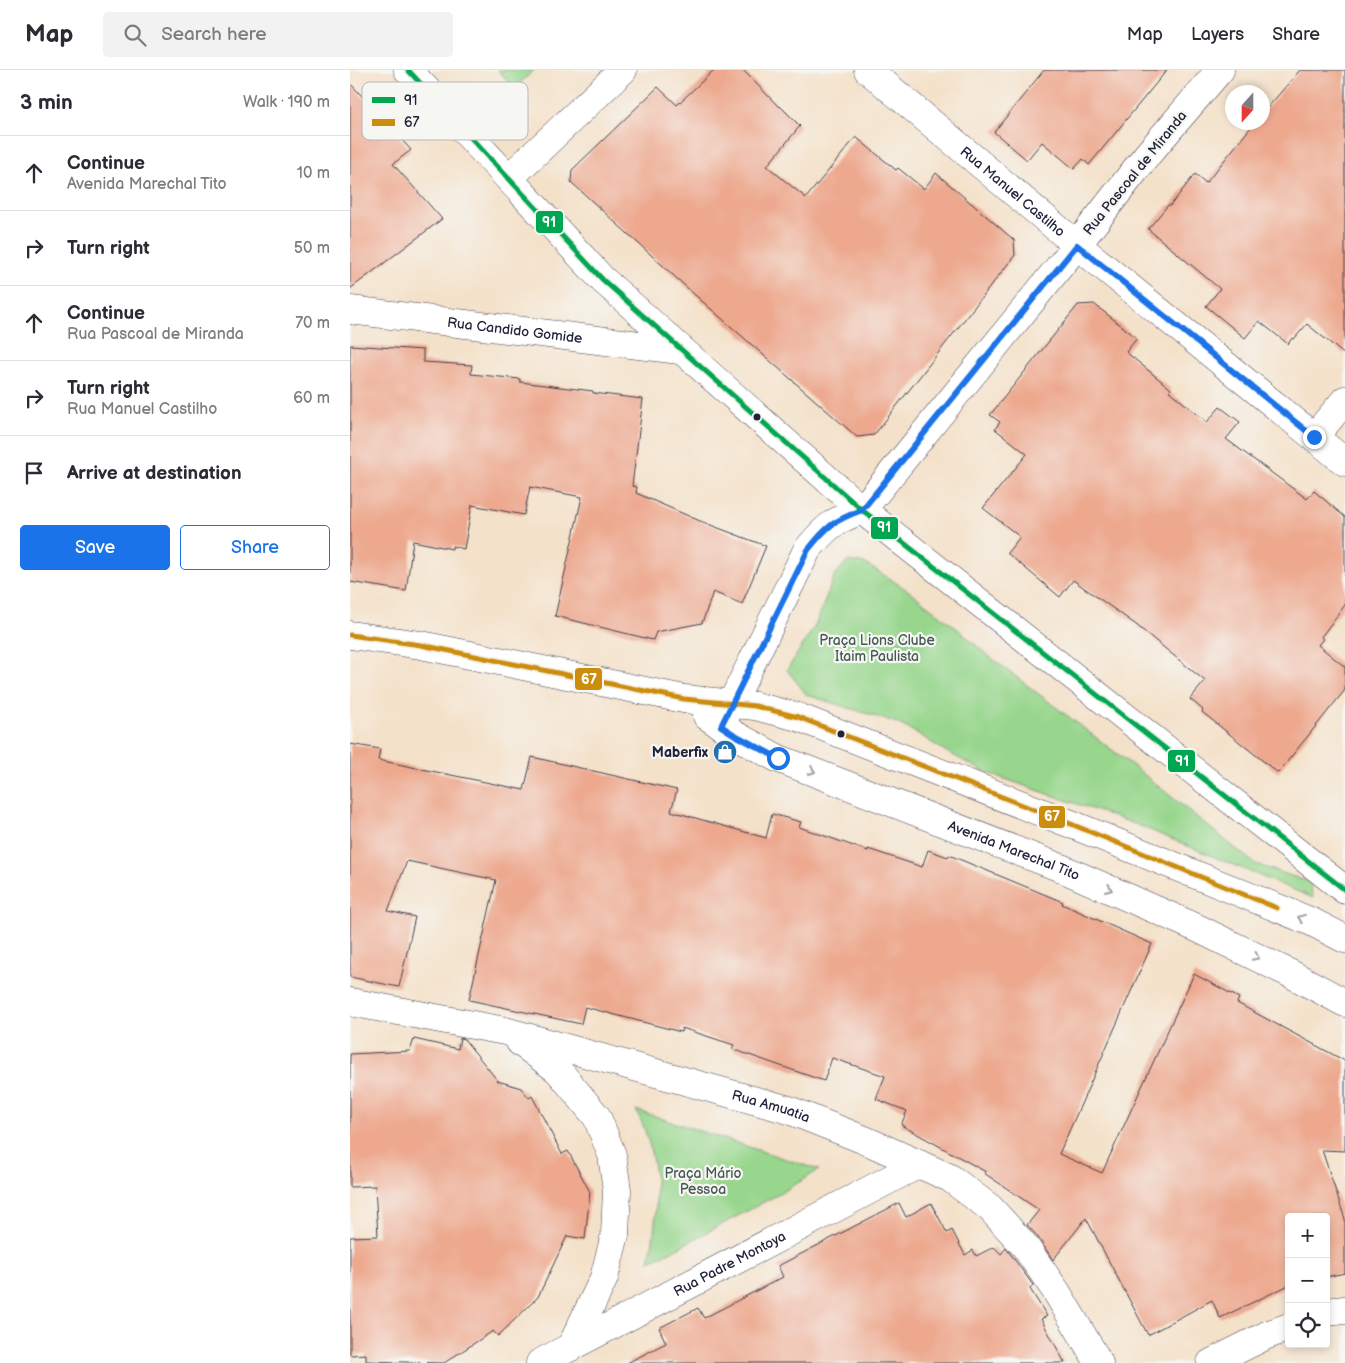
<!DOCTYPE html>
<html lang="en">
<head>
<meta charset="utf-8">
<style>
	body { margin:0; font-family:"Balsamiq Sans",sans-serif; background:#f2f2f3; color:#2b2b33 }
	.controls { position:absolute; right:15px; bottom:15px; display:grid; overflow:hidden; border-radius:5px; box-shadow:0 2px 8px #0003 }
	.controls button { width:45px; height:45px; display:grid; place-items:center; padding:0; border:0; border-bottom:1px solid #e1e1e2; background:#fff; color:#2b2b33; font:25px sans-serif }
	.compass { position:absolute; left:875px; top:15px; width:45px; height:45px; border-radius:50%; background:#fff; box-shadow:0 2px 8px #0003; rotate:201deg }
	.stop { position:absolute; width:15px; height:15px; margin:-11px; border:4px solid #1a73e8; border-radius:50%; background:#fff }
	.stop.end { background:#1a73e8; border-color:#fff; box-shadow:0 1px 5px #0008 }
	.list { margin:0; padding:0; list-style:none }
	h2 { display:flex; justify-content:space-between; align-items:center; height:65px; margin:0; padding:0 20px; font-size:21px }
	h2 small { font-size:16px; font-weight:400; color:#7c7c81 }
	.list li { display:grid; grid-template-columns:32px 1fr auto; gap:15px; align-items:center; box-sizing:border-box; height:75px; padding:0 20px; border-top:1px solid #e1e1e2 }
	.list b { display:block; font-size:19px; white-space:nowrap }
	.list p { margin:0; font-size:16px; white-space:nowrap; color:#7c7c81 }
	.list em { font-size:16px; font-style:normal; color:#7c7c81 }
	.actions { display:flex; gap:10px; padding:15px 20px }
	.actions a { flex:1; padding:11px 0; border:1px solid #1a73e8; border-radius:5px; text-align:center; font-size:18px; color:#1a73e8 }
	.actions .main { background:#1a73e8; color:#fff }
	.icon { flex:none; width:28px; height:28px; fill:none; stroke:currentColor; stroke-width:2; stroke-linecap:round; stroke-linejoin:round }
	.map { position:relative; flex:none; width:995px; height:1293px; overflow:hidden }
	header { display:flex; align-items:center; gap:30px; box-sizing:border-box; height:70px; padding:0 25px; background:#fff; border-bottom:1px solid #e1e1e2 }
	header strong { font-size:24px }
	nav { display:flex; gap:28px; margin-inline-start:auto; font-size:18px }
	.search { width:350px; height:45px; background:#f2f2f3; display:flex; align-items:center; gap:12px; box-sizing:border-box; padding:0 18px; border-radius:5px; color:#7c7c81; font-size:19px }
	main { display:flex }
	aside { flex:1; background:#fff }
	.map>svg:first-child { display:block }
	.green { fill:#97d68c; stroke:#5c7c64 }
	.building { fill:#eda88e }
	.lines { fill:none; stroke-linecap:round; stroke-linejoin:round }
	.minor-casing { stroke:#423f50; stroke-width:29 }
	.major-casing { stroke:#423f50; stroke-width:29 }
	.minor { stroke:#fff; stroke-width:28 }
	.major { stroke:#fff; stroke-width:28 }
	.bus-1-casing { stroke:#f6f6f2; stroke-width:9 }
	.bus-2-casing { stroke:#f6f6f2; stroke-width:9 }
	.bus-1 { stroke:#00a651; stroke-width:5 }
	.bus-2 { stroke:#cc8c0c; stroke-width:5 }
	.oneway { stroke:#9c9ca7 }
	.route { stroke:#1a73e8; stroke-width:6 }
	.bus-dot { fill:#22223b; stroke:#f6f6f2; stroke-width:2 }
	.labels { text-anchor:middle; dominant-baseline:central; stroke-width:4.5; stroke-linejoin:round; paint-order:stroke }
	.street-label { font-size:14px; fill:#22223b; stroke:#f6f6f2 }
	.park-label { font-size:14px; fill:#455853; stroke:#f6f6f2 }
	.poi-label { font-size:14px; font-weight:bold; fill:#22223b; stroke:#f6f6f2; text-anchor:end }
	.key { fill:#f6f6f2; stroke:#b6b6bb; stroke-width:1 }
	.key-label { font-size:14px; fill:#22223b }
	.line-badge { stroke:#f6f6f2; stroke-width:2 }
	.badge-label { font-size:14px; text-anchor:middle; font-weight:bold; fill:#fff }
</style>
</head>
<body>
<header>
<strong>Map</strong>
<div class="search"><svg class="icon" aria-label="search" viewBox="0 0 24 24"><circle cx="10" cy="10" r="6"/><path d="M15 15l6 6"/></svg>Search here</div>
<nav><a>Map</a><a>Layers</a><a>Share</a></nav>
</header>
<main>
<aside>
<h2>3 min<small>Walk · 190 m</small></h2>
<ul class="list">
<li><svg class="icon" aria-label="ahead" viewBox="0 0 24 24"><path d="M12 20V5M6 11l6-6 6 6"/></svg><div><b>Continue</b><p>Avenida Marechal Tito</p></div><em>10 m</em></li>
<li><svg class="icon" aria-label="right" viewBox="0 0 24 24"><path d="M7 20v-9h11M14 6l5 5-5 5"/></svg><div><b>Turn right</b></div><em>50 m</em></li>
<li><svg class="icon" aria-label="ahead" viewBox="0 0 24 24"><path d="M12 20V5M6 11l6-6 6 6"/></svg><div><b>Continue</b><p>Rua Pascoal de Miranda</p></div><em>70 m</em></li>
<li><svg class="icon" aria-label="right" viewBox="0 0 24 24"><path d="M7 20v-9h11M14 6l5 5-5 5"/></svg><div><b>Turn right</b><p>Rua Manuel Castilho</p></div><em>60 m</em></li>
<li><svg class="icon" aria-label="arrive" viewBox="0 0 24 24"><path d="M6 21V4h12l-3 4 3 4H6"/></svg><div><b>Arrive at destination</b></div></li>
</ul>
<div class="actions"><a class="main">Save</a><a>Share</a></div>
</aside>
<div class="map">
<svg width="995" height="1293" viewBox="0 0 995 1293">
	<rect width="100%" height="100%" fill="#f6f6f2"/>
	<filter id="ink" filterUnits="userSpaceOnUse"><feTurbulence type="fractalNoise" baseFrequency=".02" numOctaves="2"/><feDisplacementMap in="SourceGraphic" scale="10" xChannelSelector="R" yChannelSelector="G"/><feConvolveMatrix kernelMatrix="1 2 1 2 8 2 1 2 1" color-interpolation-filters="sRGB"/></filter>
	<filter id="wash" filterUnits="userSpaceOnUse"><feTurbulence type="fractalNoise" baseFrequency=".0096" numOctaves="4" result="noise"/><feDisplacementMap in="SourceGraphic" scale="20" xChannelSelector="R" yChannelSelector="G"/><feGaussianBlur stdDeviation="1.12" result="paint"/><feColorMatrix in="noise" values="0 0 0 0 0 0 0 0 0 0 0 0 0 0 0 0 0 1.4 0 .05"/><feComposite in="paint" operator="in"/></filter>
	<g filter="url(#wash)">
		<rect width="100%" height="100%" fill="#f4e1c9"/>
		<g class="green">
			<polygon points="148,0 184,0 168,15 160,14"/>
			<polygon points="498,491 516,494 559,521 609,560 636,584 782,695 905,794 960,812 963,828 785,754 635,702 595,681 570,665 547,653 457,625 437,600 466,554 485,504"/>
			<path d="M 286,1040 L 469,1100 L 431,1123 L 318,1183 L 299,1191 C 310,1141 310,1087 286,1040 Z"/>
		</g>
		<g id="blocks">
			<g class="building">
				<polygon points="364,0 393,0 429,37 430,36 450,56 417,96 456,128 506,67 546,100 548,98 574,119 586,103 664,170 665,185 524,365 507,367 345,225 221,112 222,100 308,17 327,35"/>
				<polygon points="694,0 817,0 739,95 733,89 724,99 692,72 677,90 644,62"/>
				<polygon points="950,0 995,0 995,285 957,254 944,269 942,268 938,274 909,251 895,268 856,236 870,219 798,159 818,135 820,136 845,104 856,113 905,52 912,52 912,44"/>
				<polygon points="0,13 61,80 43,94 92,149 0,219"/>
				<polygon points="744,234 787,268 776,282 821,319 819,321 857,352 870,337 890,352 876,369 957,429 964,421 995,447 995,535 971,567 973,569 968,575 995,597 995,620 928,703 852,642 853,640 840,629 855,611 785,554 723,510 710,527 657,483 670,467 633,438 677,384 645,359 650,352 640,345 728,235"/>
				<polygon points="0,275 73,280 73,292 122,295 121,304 170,309 170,312 243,321 243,323 293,329 282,416 287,417 286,423 350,451 416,476 392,534 363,522 352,553 306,562 303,570 205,546 232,427 180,417 174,445 122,435 114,479 102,476 102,479 63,471 56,521 0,512"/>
				<polygon points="0,674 30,679 28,690 174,720 182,687 327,720 321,741 416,768 422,744 451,752 449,757 518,781 518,779 572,797 578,780 598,787 599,785 713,832 712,834 802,874 709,1084 752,1103 844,904 889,928 887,933 995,991 995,1081 972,1080 995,1149 995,1203 976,1207 976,1147 939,1147 939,1215 870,1248 862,1230 798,1265 736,1148 703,1190 687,1166 677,1155 689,1140 634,1103 636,1102 551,1055 557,1041 526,1029 535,1006 482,988 474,1011 382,979 384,975 332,958 331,962 235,937 231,954 119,930 146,810 57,791 38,841 65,847 49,917 0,907"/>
				<polygon points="110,968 114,969 148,1011 171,1018 179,1028 182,1026 212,1084 218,1081 240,1122 235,1169 217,1166 188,1227 148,1266 143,1261 94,1293 16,1291 16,1284 0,1285 0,1167 28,1166 25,1116 0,1117 0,984 60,981 64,969 108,979"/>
				<polygon points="549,1133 556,1147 581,1133 597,1163 602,1160 615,1185 623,1180 626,1186 644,1177 651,1184 656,1178 683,1215 680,1219 697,1246 691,1249 715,1293 277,1293 316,1273 309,1258 348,1238 354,1248 433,1207 428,1196"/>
			</g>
		</g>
	</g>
	<g filter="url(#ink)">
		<use href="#blocks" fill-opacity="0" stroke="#423f50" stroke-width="1"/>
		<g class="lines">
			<g class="minor-casing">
				<g id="minor">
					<path id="s1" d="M 518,0 L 727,175 L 995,392"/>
					<polyline points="870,0 797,85 727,175 512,440 995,820"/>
					<polyline points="159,108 273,0"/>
					<path id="s2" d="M 0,240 L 330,280"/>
					<polyline points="964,367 995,330"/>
					<path id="s3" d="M 0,932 L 155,961 L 439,1040 L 517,1071 L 600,1108 L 640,1138 L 674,1175 L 706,1221 L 749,1293"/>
					<polyline points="170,972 208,1000 247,1047 262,1085 267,1120 265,1165 254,1208 221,1277"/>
					<polyline points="976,1242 995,1240"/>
					<path id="s4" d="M 190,1293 L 569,1094"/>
					<polyline points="861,1293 917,1265 939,1257"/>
				</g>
			</g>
			<g class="major-casing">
				<g id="major">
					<path d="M 58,0 L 253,210 L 512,440 C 483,451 477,456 457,480 L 371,655"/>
					<polyline points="0,565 71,575 334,629 405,636 448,647 721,754 962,852 995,869"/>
					<path id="s5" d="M 357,646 L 385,665 L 427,688 L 711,798 L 847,858 L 943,905 L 995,933"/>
				</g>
			</g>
			<use href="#minor" class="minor"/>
			<use href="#major" class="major"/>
			<g class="bus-1-casing">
				<polyline id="bus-1" points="58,0 253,210 512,440 995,820"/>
			</g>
			<g class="bus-2-casing">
				<polyline id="bus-2" points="0,565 71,575 334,629 405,636 448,647 721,754 927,838"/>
			</g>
			<use href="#bus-1" class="bus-1"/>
			<use href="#bus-2" class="bus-2"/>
		</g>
		<defs><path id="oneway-chevron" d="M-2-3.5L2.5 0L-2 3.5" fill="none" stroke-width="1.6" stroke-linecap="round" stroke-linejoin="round" transform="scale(1.25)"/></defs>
		<g class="oneway">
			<use href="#oneway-chevron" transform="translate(462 701) rotate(21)"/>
			<use href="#oneway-chevron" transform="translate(759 819) rotate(24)"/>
			<use href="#oneway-chevron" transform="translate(951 848) rotate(-158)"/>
			<use href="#oneway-chevron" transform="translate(906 887) rotate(26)"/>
		</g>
	</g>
	<g class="lines" filter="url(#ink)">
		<path class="route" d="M 428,688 L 385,665 L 371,656 L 458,480 C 477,456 483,451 512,440 L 727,175 L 964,367"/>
	</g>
	<defs>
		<g id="shop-disc" transform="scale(1.25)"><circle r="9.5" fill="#1f6fb2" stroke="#f6f6f2"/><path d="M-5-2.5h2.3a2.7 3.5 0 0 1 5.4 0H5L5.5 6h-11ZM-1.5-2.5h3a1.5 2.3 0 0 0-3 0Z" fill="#fff"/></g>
	</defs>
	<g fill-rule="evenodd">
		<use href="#shop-disc" x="375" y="682"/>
	</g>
	<g class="bus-dot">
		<circle cx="407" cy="347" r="4.5"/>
		<circle cx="491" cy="664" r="4.5"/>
	</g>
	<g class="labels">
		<g class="street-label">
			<text transform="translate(785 103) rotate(-51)">Rua Pascoal de Miranda</text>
			<text stroke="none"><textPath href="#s1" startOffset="189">Rua Manuel Castilho</textPath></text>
			<text stroke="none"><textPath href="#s2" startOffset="166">Rua Candido Gomide</textPath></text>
			<text stroke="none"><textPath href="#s5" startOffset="336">Avenida Marechal Tito</textPath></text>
			<text stroke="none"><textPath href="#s3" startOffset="434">Rua Amuatia</textPath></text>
			<text stroke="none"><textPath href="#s4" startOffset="214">Rua Padre Montoya</textPath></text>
		</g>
		<g class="park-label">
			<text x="527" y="570">Praça Lions Clube<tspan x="527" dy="16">Itaim Paulista</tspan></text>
			<text x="353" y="1103">Praça Mário<tspan x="353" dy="16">Pessoa</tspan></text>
		</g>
		<g class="poi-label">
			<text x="358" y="682">Maberfix</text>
		</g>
	</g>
	<rect x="12" y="12" width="166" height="58" rx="8" class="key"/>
	<rect x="22" y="27" width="23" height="6" fill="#00a651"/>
	<rect x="22" y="49" width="23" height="7" fill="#cc8c0c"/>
	<g class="key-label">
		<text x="54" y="35">91</text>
		<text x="54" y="57">67</text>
	</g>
	<g class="line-badge">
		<rect x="185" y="140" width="29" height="24" rx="5" fill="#00a651"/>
		<rect x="520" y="446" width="29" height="24" rx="5" fill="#00a651"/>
		<rect x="224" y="597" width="29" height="24" rx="5" fill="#cc8c0c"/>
		<rect x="817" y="679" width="29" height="24" rx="5" fill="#00a651"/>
		<rect x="688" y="735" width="28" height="24" rx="5" fill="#cc8c0c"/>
	</g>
	<g class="badge-label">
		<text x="199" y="157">91</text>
		<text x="534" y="462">91</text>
		<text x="239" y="614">67</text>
		<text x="832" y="696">91</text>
		<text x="702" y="751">67</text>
	</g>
</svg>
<div class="controls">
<button>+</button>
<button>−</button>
<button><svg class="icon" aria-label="locate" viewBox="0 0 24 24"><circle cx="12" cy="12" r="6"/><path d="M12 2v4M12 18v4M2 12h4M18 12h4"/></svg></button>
</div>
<svg class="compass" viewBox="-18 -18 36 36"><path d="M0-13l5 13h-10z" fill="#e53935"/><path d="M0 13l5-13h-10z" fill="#7c7c81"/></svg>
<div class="stop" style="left:428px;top:688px"></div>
<div class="stop end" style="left:964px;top:367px"></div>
</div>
</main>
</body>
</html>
